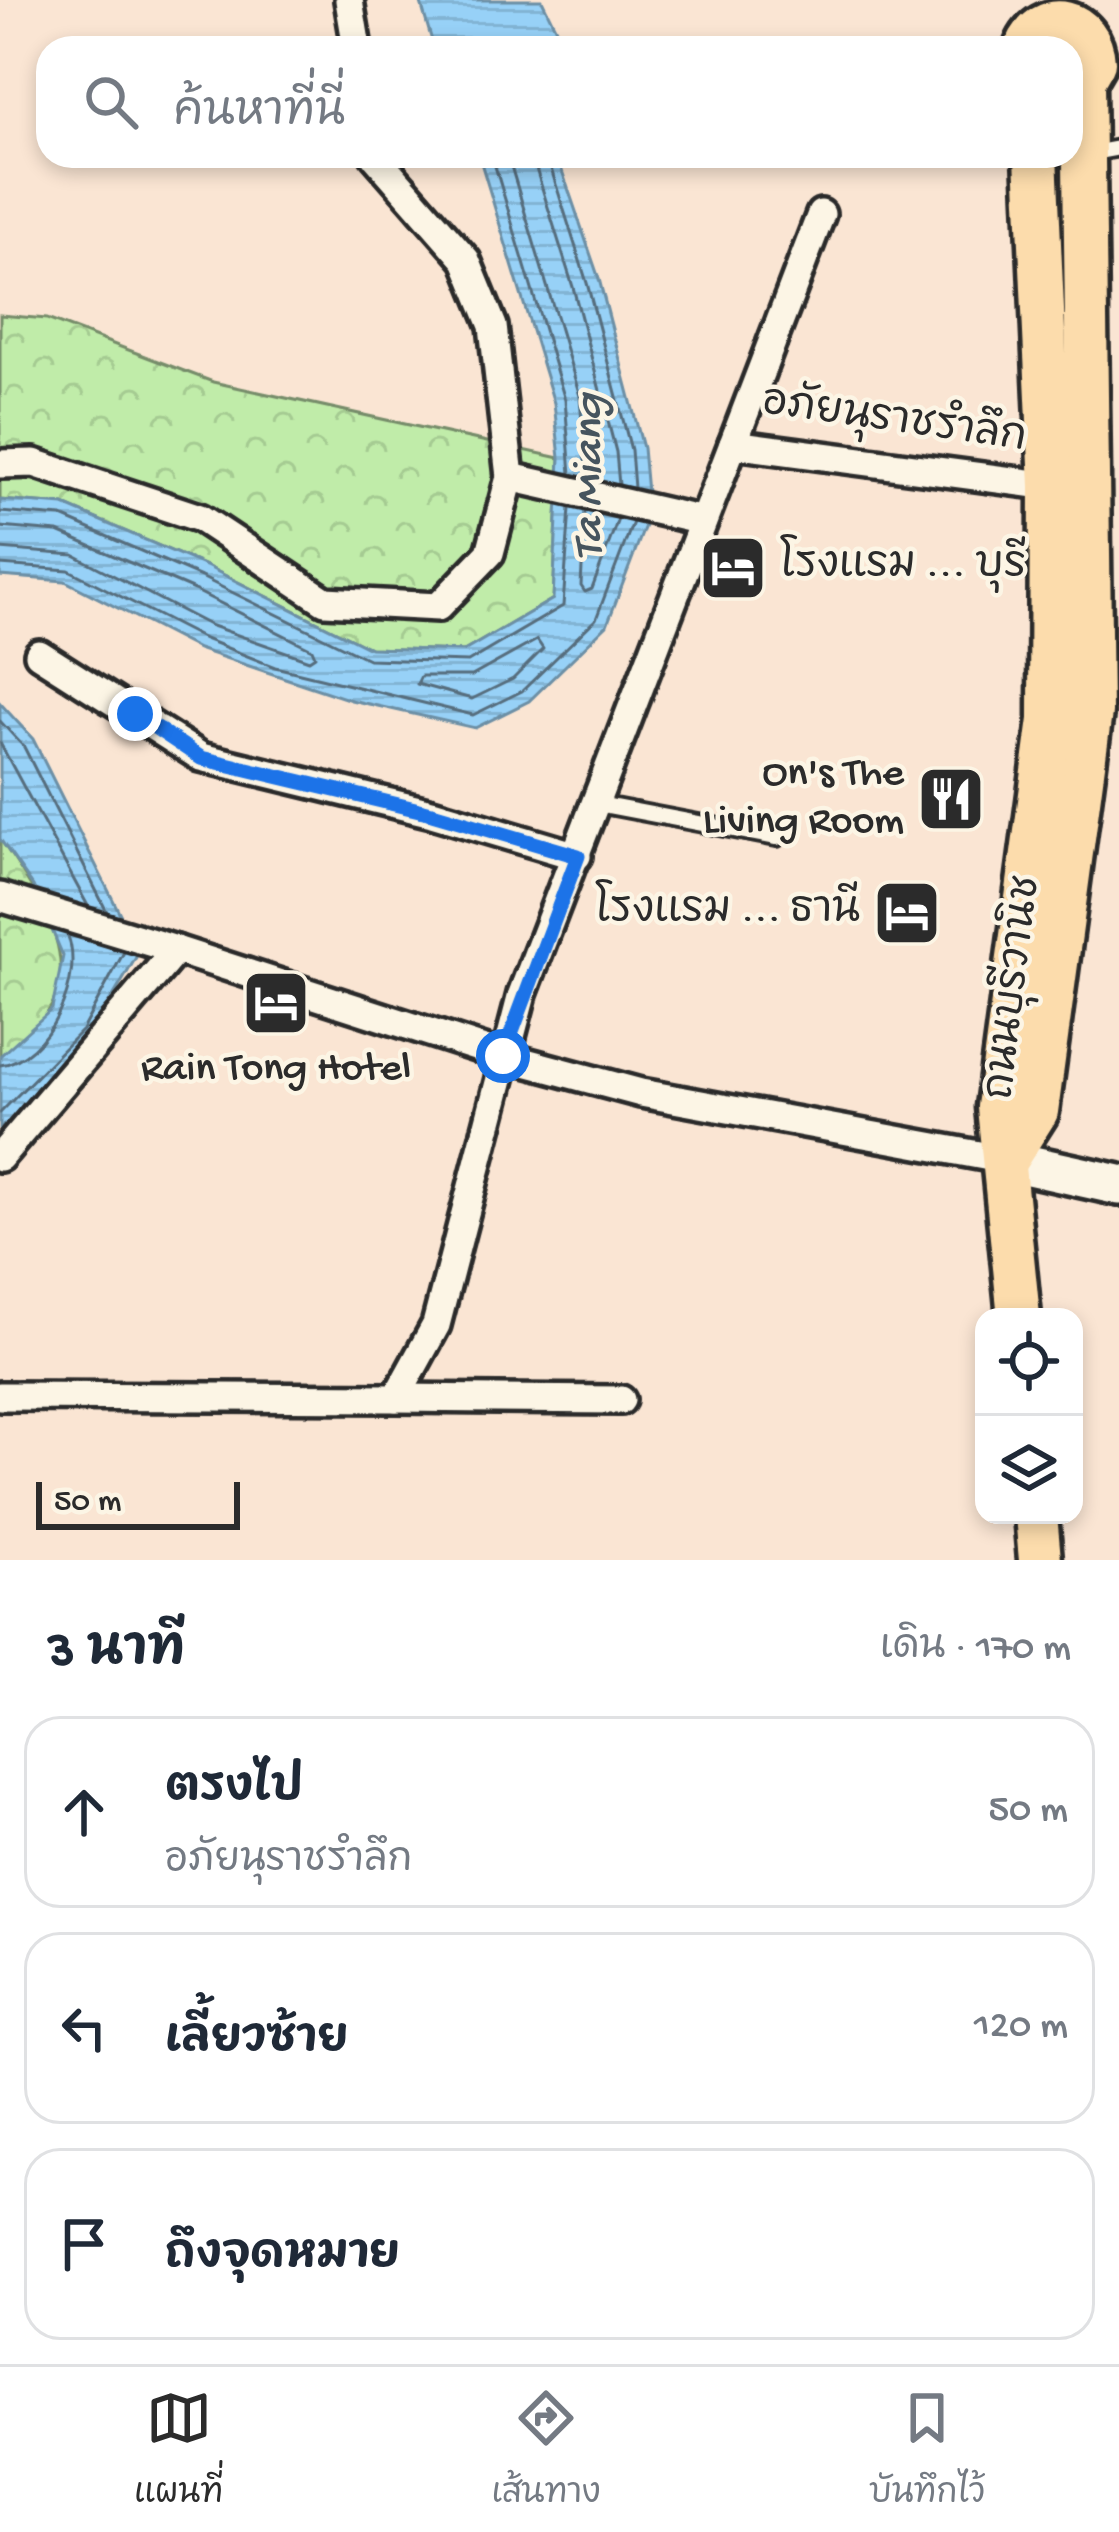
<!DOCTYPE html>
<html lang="th">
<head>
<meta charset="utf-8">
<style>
	body { margin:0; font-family:"Gochi Hand","Playpen Sans Thai",sans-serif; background:#f6f6f7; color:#1f2937 }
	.controls { position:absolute; right:36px; bottom:36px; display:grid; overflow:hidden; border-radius:24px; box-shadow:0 6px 18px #0003 }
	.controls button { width:108px; height:108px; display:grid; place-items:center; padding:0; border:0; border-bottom:3px solid #e0e1e3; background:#fff; color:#1f2937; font:60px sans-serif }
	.scale { position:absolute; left:36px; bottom:30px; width:204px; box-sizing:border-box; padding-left:12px; border:6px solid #2b2b2b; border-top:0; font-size:33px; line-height:42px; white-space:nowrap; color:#2b2b2b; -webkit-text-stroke:9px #fcf5e5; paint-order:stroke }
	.stop { position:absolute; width:36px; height:36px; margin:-27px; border:9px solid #1a73e8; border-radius:50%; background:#fff }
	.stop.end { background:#1a73e8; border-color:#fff; box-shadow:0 3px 12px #0008 }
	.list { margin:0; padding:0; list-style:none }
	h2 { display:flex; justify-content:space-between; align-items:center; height:156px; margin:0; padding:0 48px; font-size:51px }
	h2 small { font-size:39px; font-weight:400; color:#747a83 }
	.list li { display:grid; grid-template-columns:78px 1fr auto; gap:36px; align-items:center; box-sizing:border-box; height:192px; margin:0 24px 24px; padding:0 24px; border:3px solid #e0e1e3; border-radius:36px }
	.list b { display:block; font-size:45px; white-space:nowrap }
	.list p { margin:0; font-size:39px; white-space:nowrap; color:#747a83 }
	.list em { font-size:39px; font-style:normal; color:#747a83 }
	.icon { flex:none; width:66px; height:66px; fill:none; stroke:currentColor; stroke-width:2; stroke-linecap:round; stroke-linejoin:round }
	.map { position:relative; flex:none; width:1119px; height:1560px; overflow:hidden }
	.search { position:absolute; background:#fff; box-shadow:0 6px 18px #0003; left:36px; right:36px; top:36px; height:132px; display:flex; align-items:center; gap:30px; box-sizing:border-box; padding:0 42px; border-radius:36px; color:#747a83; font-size:45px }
	.sheet { height:804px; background:#fff }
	nav { display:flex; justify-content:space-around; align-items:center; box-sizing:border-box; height:168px; border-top:3px solid #e0e1e3; background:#fff; font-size:33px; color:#747a83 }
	nav a { display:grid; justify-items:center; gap:6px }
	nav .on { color:#2b2b2b }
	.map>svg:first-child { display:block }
	.forest { fill:url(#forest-crowns); stroke:#768c6a; stroke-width:3 }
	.water { fill:url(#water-rules); stroke:#6c8fa5; stroke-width:3 }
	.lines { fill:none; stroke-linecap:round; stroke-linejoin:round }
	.shore { stroke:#566d7d; stroke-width:3 }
	.lane-casing { stroke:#2b2b2b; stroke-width:22 }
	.street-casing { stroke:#2b2b2b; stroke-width:36 }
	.secondary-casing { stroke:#2b2b2b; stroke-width:48 }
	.primary-casing { stroke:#2b2b2b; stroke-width:51 }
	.lane { stroke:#fcf5e5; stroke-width:14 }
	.street { stroke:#fcf5e5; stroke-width:27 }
	.secondary { stroke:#fcf5e5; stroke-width:39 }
	.primary { stroke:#fcdcac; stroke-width:42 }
	.route { stroke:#1a73e8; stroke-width:15 }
	.labels { text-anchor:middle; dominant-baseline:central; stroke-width:9; stroke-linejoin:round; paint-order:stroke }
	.street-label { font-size:42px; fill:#2b2b2b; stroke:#fcf5e5 }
	.poi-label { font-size:42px; fill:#2b2b2b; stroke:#fcf5e5; text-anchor:end }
	.water-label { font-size:45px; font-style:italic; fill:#46545e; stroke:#fcf5e5 }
</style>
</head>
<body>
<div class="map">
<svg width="1119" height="1560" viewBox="0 0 1119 1560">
	<defs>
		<pattern id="forest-crowns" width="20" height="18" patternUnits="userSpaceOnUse" patternTransform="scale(3)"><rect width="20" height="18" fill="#c0eca9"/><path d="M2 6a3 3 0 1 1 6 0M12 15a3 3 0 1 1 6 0" fill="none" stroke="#a5cb92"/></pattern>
		<pattern id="water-rules" width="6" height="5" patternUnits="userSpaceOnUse" patternTransform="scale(3)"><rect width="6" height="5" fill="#97d1f7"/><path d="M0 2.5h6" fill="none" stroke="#82b4d4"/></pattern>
	</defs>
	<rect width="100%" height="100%" fill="#fae5d3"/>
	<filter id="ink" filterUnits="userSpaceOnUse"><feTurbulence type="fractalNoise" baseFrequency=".00833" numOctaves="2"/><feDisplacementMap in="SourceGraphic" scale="24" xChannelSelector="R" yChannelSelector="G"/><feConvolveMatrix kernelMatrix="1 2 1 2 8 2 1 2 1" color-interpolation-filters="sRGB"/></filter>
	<g filter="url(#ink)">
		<g class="forest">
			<polygon points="0,315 47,319 213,382 560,458 553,599 464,651 370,648 206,566 64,505 0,500"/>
			<path d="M 0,839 C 53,916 104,992 0,1056 Z"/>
		</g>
		<g class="water">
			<polygon points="420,0 542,0 558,33 557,48 434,48"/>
			<polygon points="479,156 557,156 599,279 643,448 649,515 607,625 529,701 475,728 351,700 198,649 65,581 0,576 0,500 64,505 206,566 370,648 464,651 553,599 560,458 554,403"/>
			<path d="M 0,703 L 33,739 L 139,952 C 101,1019 64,1083 0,1128 L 0,1056 L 52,1009 L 63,956 L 33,886 L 0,839 Z"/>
		</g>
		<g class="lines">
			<g class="shore">
				<polyline points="492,156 565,400 571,474"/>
				<polyline points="508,156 580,396 586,477"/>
				<polyline points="532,156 573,287 616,452 619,485"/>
				<polyline points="547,156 587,283 631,450 634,488"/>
				<polyline points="585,511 581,586 585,592 592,589 618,519"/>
				<polyline points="0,512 62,517 201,577 368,659 468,662 563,606 570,508"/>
				<polyline points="0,527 58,532 194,590 312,649 315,656 309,660 209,625 74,555 0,549"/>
				<polyline points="0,565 69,570 202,638 275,667 473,715 522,691 596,619 633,522"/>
				<polygon points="537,640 543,649 513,679 472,699 417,684 421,676 472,676"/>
				<polyline points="0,721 24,747 107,912"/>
				<polyline points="0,743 88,906"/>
				<path d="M 0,1065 C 48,1060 86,977 67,934"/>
				<polyline points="0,1113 82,1030 124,952"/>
			</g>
			<g class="lane-casing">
				<g id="lane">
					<polyline points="1092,153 1119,148"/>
					<polyline points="598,804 777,838"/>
				</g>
			</g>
			<g class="street-casing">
				<g id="street">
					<polyline points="349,0 357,48"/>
					<polyline points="733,444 821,214"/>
					<polyline points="0,464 34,463 200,518 325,601 438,607 490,553 510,477 493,326 466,260 375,156"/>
					<polyline points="510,477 703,521"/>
					<polyline points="39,654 201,757 432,813 577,856"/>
					<polyline points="0,897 176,950"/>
					<polyline points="0,1157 176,950 503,1056 641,1093 1006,1160"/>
					<polyline points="0,1396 396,1398 436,1325 522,994 733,444 1051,486"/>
					<polyline points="396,1398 621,1400"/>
				</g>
			</g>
			<g class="secondary-casing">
				<polyline id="secondary" points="1006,1160 1119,1185"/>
			</g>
			<g class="primary-casing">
				<g id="primary">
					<path d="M 1026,48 C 1043,6 1092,19 1094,62 L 1083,81 L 1071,88"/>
					<polyline points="1006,1160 1037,1111 1091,712 1083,81"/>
					<polyline points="1019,1317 998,1107 1050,720 1051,486 1036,156"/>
					<polyline points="1036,1515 1040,1560"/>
				</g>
			</g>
			<use href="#lane" class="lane"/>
			<use href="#street" class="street"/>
			<use href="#secondary" class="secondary"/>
			<use href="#primary" class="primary"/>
		</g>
	</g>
	<g class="lines" filter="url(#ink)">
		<polyline class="route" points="135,714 201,758 432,813 578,856 503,1056"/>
	</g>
	<defs>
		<g id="hotel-square" transform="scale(3.45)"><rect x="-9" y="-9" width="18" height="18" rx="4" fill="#2b2b2b" stroke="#fcf5e5"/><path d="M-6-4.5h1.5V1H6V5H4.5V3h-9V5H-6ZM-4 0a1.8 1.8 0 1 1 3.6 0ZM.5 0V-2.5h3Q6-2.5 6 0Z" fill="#fff"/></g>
		<g id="restaurant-square" transform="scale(3.45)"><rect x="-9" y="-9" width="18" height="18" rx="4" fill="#2b2b2b" stroke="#fcf5e5"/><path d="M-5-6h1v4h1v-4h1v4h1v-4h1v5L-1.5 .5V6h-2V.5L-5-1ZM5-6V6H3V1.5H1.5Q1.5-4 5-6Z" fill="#fff"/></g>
	</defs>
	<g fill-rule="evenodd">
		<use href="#hotel-square" x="733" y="568"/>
		<use href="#restaurant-square" x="951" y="799"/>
		<use href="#hotel-square" x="907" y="913"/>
		<use href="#hotel-square" x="276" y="1003"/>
	</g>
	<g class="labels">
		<g class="street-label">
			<text transform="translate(894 423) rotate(8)">อภัยนุราชรำลึก</text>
			<text transform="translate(1016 988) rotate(-83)">ถนนบุรีวานิช</text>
		</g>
		<g class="poi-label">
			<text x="780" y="568" text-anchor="start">โรงแรม ... บุรี</text>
			<text x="904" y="775">On's The<tspan x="904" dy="48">Living Room</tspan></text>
			<text x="860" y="913">โรงแรม ... ธานี</text>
			<text x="276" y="1070" text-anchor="middle">Rain Tong Hotel</text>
		</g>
		<g class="water-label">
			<text transform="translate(591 477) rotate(-90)">Ta Miang</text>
		</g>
	</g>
</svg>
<div class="controls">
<button><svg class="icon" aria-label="locate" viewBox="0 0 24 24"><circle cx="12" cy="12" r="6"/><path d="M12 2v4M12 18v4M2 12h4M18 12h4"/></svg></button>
<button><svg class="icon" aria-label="layers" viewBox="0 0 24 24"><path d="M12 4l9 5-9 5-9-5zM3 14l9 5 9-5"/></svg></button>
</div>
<div class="scale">50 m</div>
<div class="stop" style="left:503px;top:1056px"></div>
<div class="stop end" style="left:135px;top:714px"></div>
<div class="search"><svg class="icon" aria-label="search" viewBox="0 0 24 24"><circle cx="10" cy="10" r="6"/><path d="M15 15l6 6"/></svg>ค้นหาที่นี่</div>
</div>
<section class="sheet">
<h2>3 นาที<small>เดิน · 170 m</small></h2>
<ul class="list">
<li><svg class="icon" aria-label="ahead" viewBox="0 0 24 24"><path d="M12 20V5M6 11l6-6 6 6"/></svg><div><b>ตรงไป</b><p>อภัยนุราชรำลึก</p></div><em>50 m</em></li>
<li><svg class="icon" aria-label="left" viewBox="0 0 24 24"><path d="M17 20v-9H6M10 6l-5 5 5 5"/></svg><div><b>เลี้ยวซ้าย</b></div><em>120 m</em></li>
<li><svg class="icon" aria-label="arrive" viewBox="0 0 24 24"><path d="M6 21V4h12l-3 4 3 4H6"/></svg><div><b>ถึงจุดหมาย</b></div></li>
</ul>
</section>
<nav>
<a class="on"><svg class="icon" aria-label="map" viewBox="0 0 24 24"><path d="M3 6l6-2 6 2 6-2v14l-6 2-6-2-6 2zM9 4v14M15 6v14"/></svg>แผนที่</a>
<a><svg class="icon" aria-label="directions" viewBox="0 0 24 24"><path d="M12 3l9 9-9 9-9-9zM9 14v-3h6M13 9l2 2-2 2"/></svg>เส้นทาง</a>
<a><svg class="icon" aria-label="saved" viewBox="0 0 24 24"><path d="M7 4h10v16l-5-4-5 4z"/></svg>บันทึกไว้</a>
</nav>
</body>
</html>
